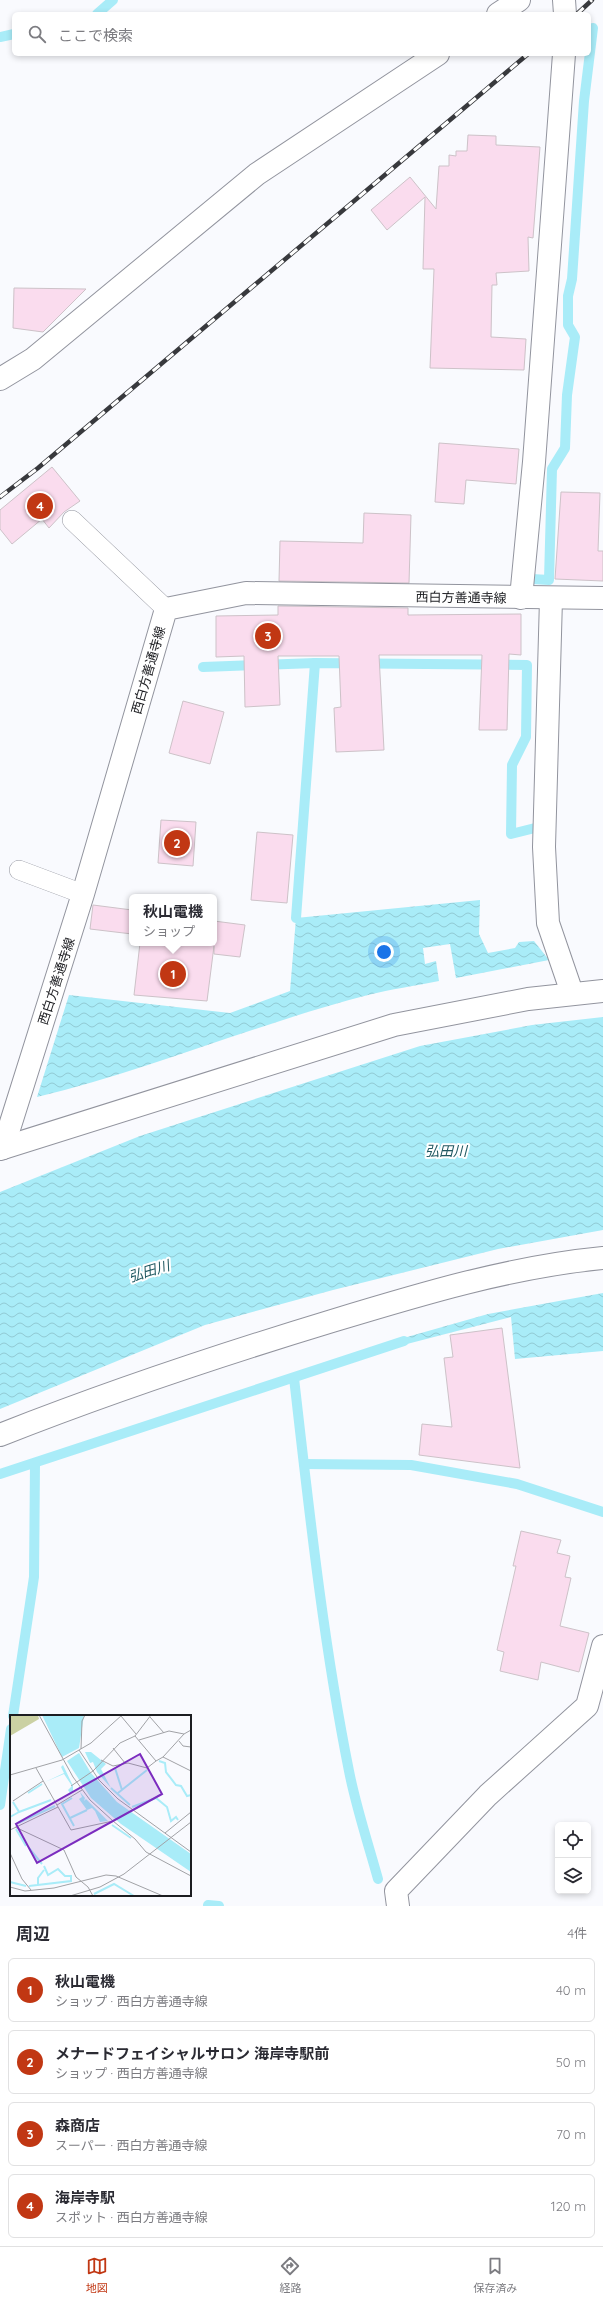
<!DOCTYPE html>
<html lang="ja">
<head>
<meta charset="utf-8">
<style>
	body { margin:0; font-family:Quicksand,"Noto Sans JP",sans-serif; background:#f7f7f7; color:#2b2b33 }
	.controls { position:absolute; right:12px; bottom:12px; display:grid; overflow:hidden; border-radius:6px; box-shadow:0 2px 6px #0003 }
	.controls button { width:36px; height:36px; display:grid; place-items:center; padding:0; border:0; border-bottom:1px solid #e1e1e2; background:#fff; color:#2b2b33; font:20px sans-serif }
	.you { position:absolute; left:384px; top:952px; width:14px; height:14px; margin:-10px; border:3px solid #fff; border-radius:50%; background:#1a73e8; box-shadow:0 0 0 6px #1a73e833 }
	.badge { display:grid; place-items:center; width:26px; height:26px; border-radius:50%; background:#c13713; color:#fff; font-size:13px; font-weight:700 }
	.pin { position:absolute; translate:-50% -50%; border:2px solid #fff; box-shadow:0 1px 4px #0006 }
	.popup { position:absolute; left:129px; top:894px; width:88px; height:52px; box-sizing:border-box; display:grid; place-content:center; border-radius:6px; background:#fff; filter:drop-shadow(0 1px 3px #0005); font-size:13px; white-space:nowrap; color:#7c7c81 }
	.popup b { font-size:15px; color:#2b2b33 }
	.popup::after { content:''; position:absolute; left:50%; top:100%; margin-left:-8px; border:8px solid transparent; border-top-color:#fff }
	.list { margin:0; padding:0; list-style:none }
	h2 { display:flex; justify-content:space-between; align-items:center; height:52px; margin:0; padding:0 16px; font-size:17px }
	h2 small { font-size:13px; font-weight:400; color:#7c7c81 }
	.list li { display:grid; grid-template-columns:26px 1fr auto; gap:12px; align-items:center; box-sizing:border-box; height:64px; margin:0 8px 8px; padding:0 8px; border:1px solid #e1e1e2; border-radius:6px }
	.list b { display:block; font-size:15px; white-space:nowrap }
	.list p { margin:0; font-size:13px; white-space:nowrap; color:#7c7c81 }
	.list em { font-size:13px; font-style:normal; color:#7c7c81 }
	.icon { flex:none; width:22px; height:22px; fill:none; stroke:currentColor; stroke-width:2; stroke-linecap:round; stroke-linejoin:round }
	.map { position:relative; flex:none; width:603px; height:1906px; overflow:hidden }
	.search { position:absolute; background:#fff; box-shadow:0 2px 6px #0003; left:12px; right:12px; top:12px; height:44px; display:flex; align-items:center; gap:10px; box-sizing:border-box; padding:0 14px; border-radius:6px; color:#7c7c81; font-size:15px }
	.sheet { height:340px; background:#fff }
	nav { display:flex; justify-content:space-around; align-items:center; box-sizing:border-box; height:56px; border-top:1px solid #e1e1e2; background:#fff; font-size:11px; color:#7c7c81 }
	nav a { display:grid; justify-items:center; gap:2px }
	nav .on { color:#c13713 }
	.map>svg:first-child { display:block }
	.water { fill:url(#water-waves) }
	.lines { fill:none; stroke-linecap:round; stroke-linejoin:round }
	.stream { stroke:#a9ecf8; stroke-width:10 }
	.building { fill:#fadcee; stroke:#cdc2c8 }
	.lane-casing { stroke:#92949e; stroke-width:20 }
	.street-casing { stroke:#92949e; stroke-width:24 }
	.secondary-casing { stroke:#92949e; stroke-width:24 }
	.lane { stroke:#fff; stroke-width:19 }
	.street { stroke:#fff; stroke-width:22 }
	.secondary { stroke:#fff; stroke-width:22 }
	.rail-casing { stroke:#38393d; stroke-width:4.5 }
	.rail { stroke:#fff; stroke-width:3; stroke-dasharray:9; stroke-linecap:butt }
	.labels { text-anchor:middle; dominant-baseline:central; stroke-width:4; stroke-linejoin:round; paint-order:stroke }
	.street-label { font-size:13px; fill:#1c1d21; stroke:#fff }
	.water-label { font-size:14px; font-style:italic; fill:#215962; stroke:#fff }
	.inset-river { fill:none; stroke:#a9ecf8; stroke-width:2 }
	.inset-road { fill:none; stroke:#a1a2a6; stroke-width:1 }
	.view { fill:#7b2cbf; fill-opacity:0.15; stroke:#7b2cbf; stroke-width:2 }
	.inset-edge { fill:none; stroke:#1c1d21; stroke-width:2 }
</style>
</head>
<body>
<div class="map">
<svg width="603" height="1906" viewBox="0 0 603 1906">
	<defs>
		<pattern id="water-waves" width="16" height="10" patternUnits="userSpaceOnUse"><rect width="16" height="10" fill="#a9ecf8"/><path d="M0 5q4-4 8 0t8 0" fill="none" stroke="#91cad4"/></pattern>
	</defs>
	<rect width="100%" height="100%" fill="#f9fafe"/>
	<g class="water">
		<path d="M 480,900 L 479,934 L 488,953 L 515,948 L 519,942 L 534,941 L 549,960 L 456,978 L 450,944 L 423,948 L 425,964 L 436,961 L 439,981 C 415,986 391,989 368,995 C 256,1024 149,1070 37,1097 L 69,995 L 230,1013 L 290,991 L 296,918 Z"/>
		<polygon points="603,1017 603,1230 498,1249 333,1290 205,1325 0,1409 0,1192 140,1136 420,1046 532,1025"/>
		<polygon points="603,1293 603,1351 515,1359 511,1317 407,1344 404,1341 407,1337 488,1314"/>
	</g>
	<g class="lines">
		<g class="stream">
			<polyline points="97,14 113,0"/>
			<polyline points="0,37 14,34"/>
			<polyline points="532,579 549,580 552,469 565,448 567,395 575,337 568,325 568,296 572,279 584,101 593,28"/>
			<polyline points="203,667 315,663 527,665 526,737 512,765 511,834 535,828"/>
			<polyline points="296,918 315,663"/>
			<path d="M 294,1378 C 309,1509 323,1641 349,1771 C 356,1807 368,1843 378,1879"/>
			<polyline points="304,1464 411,1465 517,1484 603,1512"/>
			<polyline points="0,1474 404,1341"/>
			<polyline points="13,1716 34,1577 35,1463"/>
			<polyline points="0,1805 11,1729"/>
			<polyline points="208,1905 219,1906"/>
		</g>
	</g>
	<g class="building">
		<polygon points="468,135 496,136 496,145 540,147 533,238 528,237 529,271 496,273 497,285 492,285 491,337 526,339 524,370 430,368 434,269 423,269 425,197 387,230 371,210 410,177 436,209 439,166 449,166 449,155 456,156 456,151 467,151"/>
		<polygon points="14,288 86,289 43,332 13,328"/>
		<polygon points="439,443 519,449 516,484 466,480 464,504 435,502"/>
		<polygon points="52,467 80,501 64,512 49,528 42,519 12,544 0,529 0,510"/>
		<polygon points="561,492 600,493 598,551 603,551 603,581 555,579"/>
		<polygon points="364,513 411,515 409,583 279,581 280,541 363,543"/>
		<polygon points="278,606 408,608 408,615 521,614 521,655 509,654 507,730 479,730 482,655 379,655 384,750 336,752 334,708 341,707 339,656 278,656 280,705 245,707 244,656 216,657 216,616 278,615"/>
		<polygon points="183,701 224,712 210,764 169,753"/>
		<polygon points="161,820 196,822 193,866 158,863"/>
		<polygon points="257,832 293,835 287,903 251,900"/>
		<polygon points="93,905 132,910 132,934 90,929"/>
		<polygon points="214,921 245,925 240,957 214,954 214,946 207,1001 134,995 140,943 214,943"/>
		<polygon points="502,1328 520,1468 419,1455 422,1424 452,1427 444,1358 453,1357 450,1335"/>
		<polygon points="521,1531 561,1540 557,1553 570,1556 565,1577 571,1578 560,1626 589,1633 579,1672 541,1662 538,1680 500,1671 504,1652 497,1650 516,1566 513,1566"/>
	</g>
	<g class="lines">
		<g class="lane-casing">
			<g id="lane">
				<polyline points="72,520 166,609"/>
				<polyline points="19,870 83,894"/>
			</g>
		</g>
		<g class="street-casing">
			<g id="street">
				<polyline points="564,0 565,14"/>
				<polyline points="498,14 519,0"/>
				<polyline points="0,379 33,359 257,174 438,54"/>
				<polyline points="521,598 534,462 564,54"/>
				<polyline points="551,599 544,847 548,923 572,993"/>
				<polyline points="3,1148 394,1025 528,999 603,991"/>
				<path d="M 0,1435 C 109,1392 220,1355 332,1321 C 421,1294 510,1267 603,1258"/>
				<polyline points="398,1906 396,1891 488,1795 587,1706 603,1646"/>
			</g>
		</g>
		<g class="secondary-casing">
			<polyline id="secondary" points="0,1149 3,1148 83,894 166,609 246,593 603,598"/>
		</g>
		<use href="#lane" class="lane"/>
		<use href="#street" class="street"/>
		<use href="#secondary" class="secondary"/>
		<g class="rail-casing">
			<g id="rail">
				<polyline points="577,14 592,0"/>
				<polyline points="0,497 38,468 528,54"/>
			</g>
		</g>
		<use href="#rail" class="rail"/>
	</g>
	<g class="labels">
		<g class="street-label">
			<text transform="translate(461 597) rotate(1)">西白方善通寺線</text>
			<text transform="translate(148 670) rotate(-74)">西白方善通寺線</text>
			<text transform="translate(56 981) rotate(-72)">西白方善通寺線</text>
		</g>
		<g class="water-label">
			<text x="446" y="1151">弘田川</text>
			<text transform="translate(149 1271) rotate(-17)">弘田川</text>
		</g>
	</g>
	<g transform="translate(10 1715)">
		<rect width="181" height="181" fill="#f9fafe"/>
		<path d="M 0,0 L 28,0 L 29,4 L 0,21 Z" fill="#cbd1a3"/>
		<path d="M 32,0 L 74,0 L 69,33 L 52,42 ZM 75,37 L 81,37 L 96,49 L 91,54 L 101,73 L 87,57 L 83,47 L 80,48 ZM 69,38 L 81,58 L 107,87 L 181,139 L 181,157 L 111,109 L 81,83 L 57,46 ZM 53,50 L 63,71 L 63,76 L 60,78 L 58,75 L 62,71 L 54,59 L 35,67 L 54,58 L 51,52 ZM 70,77 L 75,83 L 74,86 L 76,84 L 98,106 L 90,107 L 85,96 L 82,93 L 77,95 L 69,84 L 72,82 Z" fill="#a9ecf8"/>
		<path class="inset-river" d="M 149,46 L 155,48 L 156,57 L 166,70 L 171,71 L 177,81 L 181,80M 105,53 L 112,75M 101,73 L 120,90M 18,78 L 32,69M 108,78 L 137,55M 62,83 L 52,89 L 64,111M 122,92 L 146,83 L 157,92 L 161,106 L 166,102 L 168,105M 9,97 L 41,85M 0,102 L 9,97 L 3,87M 60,103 L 77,95M 8,108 L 45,91M 102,110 L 121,123M 6,114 L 16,131M 19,133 L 32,149M 0,167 L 16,171M 19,171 L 61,166 L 61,161 L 55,161 L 48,154 L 38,160 L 34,151M 28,171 L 28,163 L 34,155M 84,179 L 104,169 L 124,181"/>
		<path class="inset-road" d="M 29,0 L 63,62 L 80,85 L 103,106M 111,1 L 126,19M 140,2 L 154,18M 125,21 L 146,46 L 153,42 L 181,56M 129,25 L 159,16 L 174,19 L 181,15M 169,26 L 173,31 L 181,32M 103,33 L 115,48M 71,34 L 72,6 L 75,0M 69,35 L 89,65 L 108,84 L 181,137M 153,42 L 174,19M 91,45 L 103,51 L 118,48 L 137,53 L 146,46M 26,53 L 61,115 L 103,106 L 125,124 L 136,137 L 181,161M 0,60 L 52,45 L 81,28 L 112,0M 61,71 L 83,56 L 110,28 L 125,21 L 141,0M 3,86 L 33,66M 47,90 L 72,75M 5,112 L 54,135 L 66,162 L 78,172 L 83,181M 0,115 L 48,92M 155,118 L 181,97M 0,138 L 12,164 L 21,175M 0,172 L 15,176 L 44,173 L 96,160 L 106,161 L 153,181M 60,181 L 90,172 L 114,159 L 181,107"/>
		<path class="view" d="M 130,39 L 152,79 L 27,148 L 6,109 Z"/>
		<rect width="181" height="181" class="inset-edge"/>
	</g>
</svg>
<div class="controls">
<button><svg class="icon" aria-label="locate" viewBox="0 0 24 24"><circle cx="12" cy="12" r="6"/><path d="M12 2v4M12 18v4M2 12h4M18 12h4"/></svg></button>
<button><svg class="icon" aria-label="layers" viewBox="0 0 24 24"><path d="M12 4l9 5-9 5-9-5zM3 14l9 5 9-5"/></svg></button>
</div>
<div class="you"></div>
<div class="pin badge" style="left:173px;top:974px">1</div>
<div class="popup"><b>秋山電機</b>ショップ</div>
<div class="pin badge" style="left:177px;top:843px">2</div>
<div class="pin badge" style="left:268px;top:636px">3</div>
<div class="pin badge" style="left:40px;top:506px">4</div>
<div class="search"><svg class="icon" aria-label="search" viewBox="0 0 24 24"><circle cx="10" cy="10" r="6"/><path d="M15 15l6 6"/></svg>ここで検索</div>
</div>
<section class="sheet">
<h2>周辺<small>4件</small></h2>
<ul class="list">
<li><span class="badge">1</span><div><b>秋山電機</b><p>ショップ · 西白方善通寺線</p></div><em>40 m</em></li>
<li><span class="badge">2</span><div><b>メナードフェイシャルサロン 海岸寺駅前</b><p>ショップ · 西白方善通寺線</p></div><em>50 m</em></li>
<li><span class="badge">3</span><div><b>森商店</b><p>スーパー · 西白方善通寺線</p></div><em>70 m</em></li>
<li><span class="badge">4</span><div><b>海岸寺駅</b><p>スポット · 西白方善通寺線</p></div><em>120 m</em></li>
</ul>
</section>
<nav>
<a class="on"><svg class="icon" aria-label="map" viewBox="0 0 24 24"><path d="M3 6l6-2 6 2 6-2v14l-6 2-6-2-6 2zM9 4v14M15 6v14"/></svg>地図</a>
<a><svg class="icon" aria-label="directions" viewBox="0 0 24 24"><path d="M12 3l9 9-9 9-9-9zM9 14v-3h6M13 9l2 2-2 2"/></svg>経路</a>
<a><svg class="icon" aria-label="saved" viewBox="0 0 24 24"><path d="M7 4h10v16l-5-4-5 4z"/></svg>保存済み</a>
</nav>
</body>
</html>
